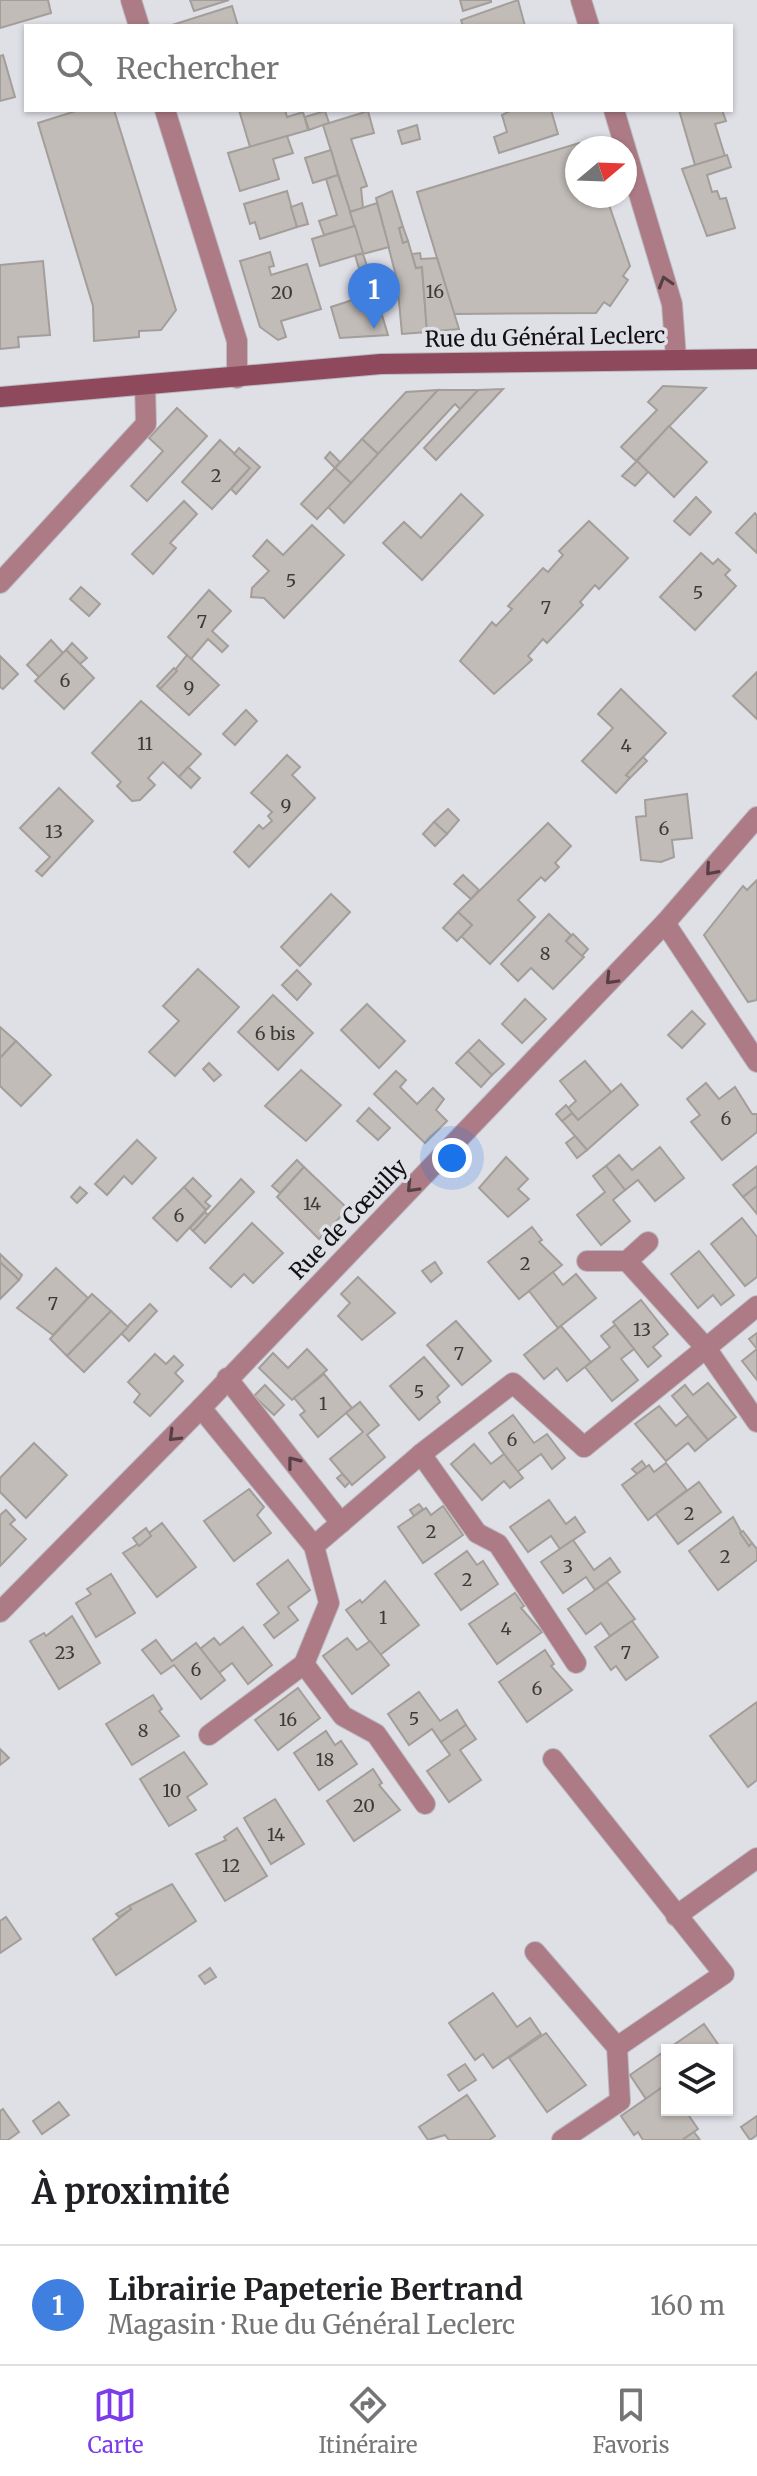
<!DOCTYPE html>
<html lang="fr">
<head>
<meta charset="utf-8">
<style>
	body { margin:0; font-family:Merriweather,serif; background:#f6f6f6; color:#202124 }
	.controls { position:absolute; right:24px; bottom:24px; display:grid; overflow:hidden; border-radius:0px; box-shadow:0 2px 6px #0004 }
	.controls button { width:72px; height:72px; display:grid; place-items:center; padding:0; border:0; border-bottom:2px solid #e0e0e0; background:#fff; color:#202124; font:40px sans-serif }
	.compass { position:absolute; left:565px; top:136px; width:72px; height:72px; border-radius:50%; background:#fff; box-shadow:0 2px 6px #0004; rotate:71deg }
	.you { position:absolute; left:452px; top:1158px; width:28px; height:28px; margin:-20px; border:6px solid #fff; border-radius:50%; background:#1a73e8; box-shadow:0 0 0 12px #1a73e833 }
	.badge { display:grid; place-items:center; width:52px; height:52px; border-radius:50%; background:#7c3aed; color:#fff; font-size:26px; font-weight:700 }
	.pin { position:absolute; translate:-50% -66px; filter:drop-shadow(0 2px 4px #0008) }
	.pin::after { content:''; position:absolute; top:42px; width:28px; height:24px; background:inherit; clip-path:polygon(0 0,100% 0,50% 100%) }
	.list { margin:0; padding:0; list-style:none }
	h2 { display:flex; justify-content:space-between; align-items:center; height:104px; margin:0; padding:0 32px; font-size:34px }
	h2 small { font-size:26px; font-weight:400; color:#757577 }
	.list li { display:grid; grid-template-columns:52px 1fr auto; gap:24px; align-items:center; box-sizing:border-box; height:120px; padding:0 32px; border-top:2px solid #e0e0e0 }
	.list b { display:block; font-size:30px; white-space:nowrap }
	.list p { margin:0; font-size:26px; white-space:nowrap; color:#757577 }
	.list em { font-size:26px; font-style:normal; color:#757577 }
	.icon { flex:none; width:44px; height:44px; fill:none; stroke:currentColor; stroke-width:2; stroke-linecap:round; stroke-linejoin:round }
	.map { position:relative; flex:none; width:757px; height:2140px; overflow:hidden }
	.search { position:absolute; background:#fff; box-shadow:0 2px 6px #0004; left:24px; right:24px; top:24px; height:88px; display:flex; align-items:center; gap:20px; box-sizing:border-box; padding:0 28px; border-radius:0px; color:#757577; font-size:30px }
	.sheet { height:224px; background:#fff }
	nav { display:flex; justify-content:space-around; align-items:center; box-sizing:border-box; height:112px; border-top:2px solid #e0e0e0; background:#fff; font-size:22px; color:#757577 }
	nav a { display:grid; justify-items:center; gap:4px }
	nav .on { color:#7c3aed }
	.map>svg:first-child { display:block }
	.building { fill:#c1bcb7; stroke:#a39e9a; stroke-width:2 }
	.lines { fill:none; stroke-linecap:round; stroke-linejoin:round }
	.service-casing { stroke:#babac0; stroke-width:22 }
	.minor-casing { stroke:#babac0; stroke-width:22 }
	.secondary-casing { stroke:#babac0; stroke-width:22 }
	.service { stroke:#ac7b86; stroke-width:20 }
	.minor { stroke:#ac7b86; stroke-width:20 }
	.secondary { stroke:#8e495c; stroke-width:20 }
	.oneway { stroke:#564046 }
	.labels { text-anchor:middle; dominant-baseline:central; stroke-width:7; stroke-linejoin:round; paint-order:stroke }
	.number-label { font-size:18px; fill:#3c3b3b }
	.street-label { font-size:22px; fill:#101012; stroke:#dfdfe6 }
</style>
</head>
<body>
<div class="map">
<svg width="757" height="2140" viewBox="0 0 757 2140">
	<rect width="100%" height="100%" fill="#dfdfe6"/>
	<g class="building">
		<polygon points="0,0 48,0 51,13 0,28"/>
		<polygon points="190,0 229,0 194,11"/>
		<polygon points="460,0 491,0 491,2 463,11"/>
		<polygon points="518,0 525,26 463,26 461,20"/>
		<polygon points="232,6 238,26 169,26"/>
		<polygon points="3,55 15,97 0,101 0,56"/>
		<polygon points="79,110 114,110 176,310 161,330 139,331 139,337 94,341 93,306 38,123"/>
		<polygon points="239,110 285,110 287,117 303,112 308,130 250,147"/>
		<polygon points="512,110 551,110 558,134 499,153 494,137 507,132 502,115"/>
		<polygon points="679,110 722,110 726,121 715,124 725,156 695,165"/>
		<polygon points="325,111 329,123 309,130 305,117"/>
		<polygon points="368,111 374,133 351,139 367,186 361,188 363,208 350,212 323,125"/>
		<polygon points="417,125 420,139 402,144 398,131"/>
		<polygon points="287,136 293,153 273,159 279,179 240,191 228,153"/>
		<polygon points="579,143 577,196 606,196 630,266 623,276 628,280 610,306 604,302 596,313 454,314 417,192"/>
		<polygon points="331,150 338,175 313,183 305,158"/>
		<polygon points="727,155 731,167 707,175 712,192 717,191 720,199 726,198 735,228 707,236 682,169"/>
		<polygon points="338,175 355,226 324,235 319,221 337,215 326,179"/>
		<polygon points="287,191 297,227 260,239 255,222 250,224 244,204"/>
		<polygon points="392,191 403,227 399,228 403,243 408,241 416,268 422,267 427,332 402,334 397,280 376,198"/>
		<polygon points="302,203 308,224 297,227 291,207"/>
		<polygon points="377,203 389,247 363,254 350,212"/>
		<polygon points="355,226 363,253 320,266 312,239"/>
		<polygon points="403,227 408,241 403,243 399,228"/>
		<polygon points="270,252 274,266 269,267 271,275 307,264 321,309 281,321 286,337 278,340 260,327 240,261"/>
		<polygon points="420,253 421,259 437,258 459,329 427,332 422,267 416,268 412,254"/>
		<polygon points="363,254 369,272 361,275 355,255"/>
		<polygon points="43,261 50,335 18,337 19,347 0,349 0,265"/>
		<polygon points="369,272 388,335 340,338 331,307 368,295 361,275"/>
		<polygon points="663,386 706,388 636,461 621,447 657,410 648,402"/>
		<polygon points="503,389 436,460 424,448 478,390"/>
		<polygon points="438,390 378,454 362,439 406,392"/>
		<polygon points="438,390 478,390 460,409 455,404 344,523 328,507"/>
		<polygon points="177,408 207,436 147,501 131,486 163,451 149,438"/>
		<polygon points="669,426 707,462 674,497 637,461"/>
		<polygon points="362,439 378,454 351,483 335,468"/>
		<polygon points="220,440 250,468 212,509 182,482"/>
		<polygon points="239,448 260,467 236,494 231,489 250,468 234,454"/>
		<polygon points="330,452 340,462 335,468 325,458"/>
		<polygon points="637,461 648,472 635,486 622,476"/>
		<polygon points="335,468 351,483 317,519 301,504"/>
		<polygon points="461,494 483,515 422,580 383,543 404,522 421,538"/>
		<polygon points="696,497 711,512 690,535 674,521"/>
		<polygon points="184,501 197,514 170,543 176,548 153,574 132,554"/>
		<polygon points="755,513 757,516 757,553 736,533"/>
		<polygon points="589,521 628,558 599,589 595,585 580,602 583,605 547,643 543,639 528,656 532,660 494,694 460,661 492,622 496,626 512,609 508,606 543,568 548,572 563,555 559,551"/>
		<polygon points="312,525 344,555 284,618 264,598 251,597 252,588 269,571 253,556 267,540 283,555"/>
		<polygon points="701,553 713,564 718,559 730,570 725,575 736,586 695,630 660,597"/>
		<polygon points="81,587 100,604 89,616 70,599"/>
		<polygon points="209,590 231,611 212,631 228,646 222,652 208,639 191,659 168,637"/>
		<polygon points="51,640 63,653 39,677 27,665"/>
		<polygon points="72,643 87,658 80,664 66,650"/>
		<polygon points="66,650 94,678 64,709 35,681"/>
		<polygon points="187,655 219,685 189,715 160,689"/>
		<polygon points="0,656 18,674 3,689 0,687"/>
		<polygon points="174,668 177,671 160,689 157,686"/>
		<polygon points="757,672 757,719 733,696"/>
		<polygon points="621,689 666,733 626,775 630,778 616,793 582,761 613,728 598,714"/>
		<polygon points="141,701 201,754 179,777 163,762 148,778 155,785 140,800 132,801 117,786 121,782 92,753"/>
		<polygon points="246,710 257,721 235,745 223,734"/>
		<polygon points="287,755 300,767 292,775 315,798 249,867 234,852 259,825 263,829 272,821 268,816 272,812 251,793"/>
		<polygon points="643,757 647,761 630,778 626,775"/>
		<polygon points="188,767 200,778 191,788 179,777"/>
		<polygon points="59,788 93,821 42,876 36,871 50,857 20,828"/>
		<polygon points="687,794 692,838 672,840 674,857 661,862 641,860 636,817 646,816 645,800"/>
		<polygon points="448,809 459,820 447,834 434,822"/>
		<polygon points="434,822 447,834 435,846 423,834"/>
		<polygon points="548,823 571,846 555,863 559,867 545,881 541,877 518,900 535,917 490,964 461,936 472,925 458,912"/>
		<polygon points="463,875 479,890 471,899 454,884"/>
		<polygon points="757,880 757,1000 748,1002 704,935 743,886 747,890"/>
		<polygon points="331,894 350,912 300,966 281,947"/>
		<polygon points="458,912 472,925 457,941 443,928"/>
		<polygon points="549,914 571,935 566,941 584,957 553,989 531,968 518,981 501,964"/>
		<polygon points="573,934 588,949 582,956 566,941"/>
		<polygon points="198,969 239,1007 175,1076 149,1052 179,1021 163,1006"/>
		<polygon points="297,970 311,984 297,1000 282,985"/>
		<polygon points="273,995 313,1033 278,1070 238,1032"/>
		<polygon points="525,999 546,1019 522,1043 502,1024"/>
		<polygon points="367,1004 405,1041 379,1068 341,1030"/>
		<polygon points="692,1011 705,1024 682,1048 668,1035"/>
		<polygon points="0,1027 16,1041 0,1058"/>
		<polygon points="479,1040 504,1064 492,1075 468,1051"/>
		<polygon points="16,1041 51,1075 21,1106 0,1086 0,1058"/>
		<polygon points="468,1051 492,1075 481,1087 456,1063"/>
		<polygon points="585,1061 612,1093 578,1120 568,1108 576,1101 560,1081"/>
		<polygon points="209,1063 221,1075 214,1081 203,1069"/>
		<polygon points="301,1070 341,1105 306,1141 265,1106"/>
		<polygon points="396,1071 406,1080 400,1087 417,1104 433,1088 444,1099 436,1110 447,1121 425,1143 374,1094"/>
		<polygon points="706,1083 719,1099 735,1087 752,1114 757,1114 757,1132 722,1160 691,1122 700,1115 687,1099"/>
		<polygon points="621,1084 638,1105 587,1150 562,1121 572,1113 578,1120"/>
		<polygon points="566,1105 572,1113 562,1121 556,1114"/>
		<polygon points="369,1108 390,1128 378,1140 357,1121"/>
		<polygon points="575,1136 587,1150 577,1158 566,1143"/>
		<polygon points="137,1140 156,1158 132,1184 124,1176 107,1195 95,1184"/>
		<polygon points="660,1147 684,1178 655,1201 638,1180 625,1190 606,1166 619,1155 632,1170"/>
		<polygon points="506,1157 528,1179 518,1189 529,1199 508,1217 479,1188"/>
		<polygon points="297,1160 304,1167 280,1193 272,1186"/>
		<polygon points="606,1166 625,1190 613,1200 630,1221 601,1245 577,1215 605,1192 593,1176"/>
		<polygon points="757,1166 757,1186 743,1197 733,1185"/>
		<polygon points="304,1167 348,1209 319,1239 277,1197"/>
		<polygon points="193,1178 211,1196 205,1202 210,1206 206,1210 184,1187"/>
		<polygon points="241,1179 254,1192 205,1243 193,1231"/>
		<polygon points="757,1186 757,1214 743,1197"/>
		<polygon points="80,1187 87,1193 77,1203 71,1197"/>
		<polygon points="184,1187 206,1210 177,1241 153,1218"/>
		<polygon points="205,1212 208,1215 193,1231 190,1228"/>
		<polygon points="742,1218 757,1237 757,1277 745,1286 711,1244"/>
		<polygon points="252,1223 283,1253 253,1283 244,1274 231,1287 210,1268"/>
		<polygon points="532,1227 542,1240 539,1242 562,1265 519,1299 488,1262"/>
		<polygon points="699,1251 734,1295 721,1305 713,1295 698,1308 671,1274"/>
		<polygon points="0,1254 22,1275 19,1280 0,1262"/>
		<polygon points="0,1262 19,1280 0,1299"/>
		<polygon points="435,1262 442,1273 431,1282 422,1271"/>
		<polygon points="56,1268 88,1298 53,1335 17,1308"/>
		<polygon points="553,1272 563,1285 576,1274 596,1298 558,1328 529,1291"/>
		<polygon points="358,1277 395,1313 362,1340 338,1316 350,1303 341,1294"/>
		<polygon points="92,1294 111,1311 67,1356 50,1339"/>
		<polygon points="641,1300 668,1334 653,1347 661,1356 648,1367 613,1322"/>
		<polygon points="150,1304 157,1311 129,1341 121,1333"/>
		<polygon points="111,1311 128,1327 84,1372 67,1356"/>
		<polygon points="456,1321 491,1361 462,1385 427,1345"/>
		<polygon points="615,1325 634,1349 621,1359 638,1380 612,1401 585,1367 610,1347 601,1336"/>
		<polygon points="561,1326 591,1362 567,1381 557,1368 544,1379 524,1355"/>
		<polygon points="757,1333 757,1349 749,1339"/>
		<polygon points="307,1349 327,1370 292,1400 259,1368 273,1353 288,1368"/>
		<polygon points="757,1349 757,1380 742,1361"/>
		<polygon points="155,1354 166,1364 174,1356 183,1365 175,1373 183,1381 150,1416 134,1402 140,1394 128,1382"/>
		<polygon points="424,1357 449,1386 437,1397 440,1402 419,1420 390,1386"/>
		<polygon points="324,1374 352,1408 318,1437 300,1415 305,1411 294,1398"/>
		<polygon points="708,1383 736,1417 708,1440 672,1396 685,1385 693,1395"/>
		<polygon points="265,1385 284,1405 274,1415 254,1396"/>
		<polygon points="360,1402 379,1425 367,1435 385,1457 352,1485 330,1459 363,1432 346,1413"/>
		<polygon points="659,1406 676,1426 688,1416 708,1440 695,1451 688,1443 666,1461 635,1424"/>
		<polygon points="513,1415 534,1443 547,1434 565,1458 552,1469 541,1454 517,1472 489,1433"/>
		<polygon points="34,1443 67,1475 26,1518 0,1492 0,1478"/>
		<polygon points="474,1444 491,1464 504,1454 523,1478 510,1488 504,1481 482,1500 451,1464"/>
		<polygon points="642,1461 646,1467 637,1474 632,1469"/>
		<polygon points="666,1463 687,1490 648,1520 622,1485 649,1465 654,1472"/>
		<polygon points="342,1474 350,1482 345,1487 337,1478"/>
		<polygon points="699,1482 721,1512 678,1544 656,1514"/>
		<polygon points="249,1489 264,1507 257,1515 271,1533 234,1561 204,1521"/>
		<polygon points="549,1500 566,1524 575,1517 585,1532 560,1549 551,1536 528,1552 510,1527"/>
		<polygon points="419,1504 423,1509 414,1516 410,1510"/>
		<polygon points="443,1506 463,1535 423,1563 398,1527 426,1508 431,1515"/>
		<polygon points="6,1510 15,1520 10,1524 26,1539 0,1566 0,1515"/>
		<polygon points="733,1517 749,1546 752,1543 757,1549 757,1560 718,1590 689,1551"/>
		<polygon points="162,1523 196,1567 157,1597 123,1553 151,1536 149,1533"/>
		<polygon points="146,1528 151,1536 139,1546 133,1538"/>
		<polygon points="743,1531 752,1543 749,1546 740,1533"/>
		<polygon points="573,1540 594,1570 610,1558 620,1572 595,1590 586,1577 563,1593 541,1562"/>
		<polygon points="467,1551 477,1565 483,1561 498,1584 461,1610 435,1574"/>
		<polygon points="288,1560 310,1590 288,1607 298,1620 274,1638 264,1625 279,1613 257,1584"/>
		<polygon points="111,1574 135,1613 96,1637 76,1603 91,1594 87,1589"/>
		<polygon points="385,1581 419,1625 380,1655 346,1610 360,1600 362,1603"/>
		<polygon points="607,1582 635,1619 610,1636 601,1623 586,1634 568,1609"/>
		<polygon points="515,1593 524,1606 521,1608 542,1632 497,1664 469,1624"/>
		<polygon points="72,1616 100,1663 59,1689 30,1641 44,1633 46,1636"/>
		<polygon points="632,1621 658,1657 626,1680 616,1666 611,1670 595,1647"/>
		<polygon points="243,1627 272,1665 248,1684 232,1663 219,1673 200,1649 214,1638 220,1645"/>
		<polygon points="347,1638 357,1650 370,1641 389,1665 352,1694 323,1656"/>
		<polygon points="156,1640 172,1661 196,1643 225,1680 201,1699 174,1665 161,1674 142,1650"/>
		<polygon points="545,1650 554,1664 551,1666 572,1690 527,1722 499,1682"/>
		<polygon points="298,1688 320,1718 278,1750 255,1720"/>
		<polygon points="419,1692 440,1721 457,1710 466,1725 441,1742 432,1729 409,1745 388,1714"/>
		<polygon points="153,1695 162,1709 159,1711 179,1736 132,1765 106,1724"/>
		<polygon points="757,1702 757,1780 748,1787 710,1736"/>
		<polygon points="466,1725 476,1739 460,1750 481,1780 449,1802 427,1771 450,1755 441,1742"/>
		<polygon points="326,1731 335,1745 341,1741 357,1764 319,1790 294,1753"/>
		<polygon points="0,1749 9,1758 0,1765"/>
		<polygon points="184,1752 207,1784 187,1797 196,1810 169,1826 140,1779"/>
		<polygon points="373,1769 382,1783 379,1785 400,1810 354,1841 327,1801"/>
		<polygon points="275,1799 304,1844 271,1864 244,1818"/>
		<polygon points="237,1828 267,1876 225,1901 196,1854 226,1840 224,1837"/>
		<polygon points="172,1884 196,1921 116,1975 93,1939 131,1909 129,1906"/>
		<polygon points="129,1906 131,1909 119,1917 116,1914"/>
		<polygon points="6,1917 21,1939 0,1953 0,1921"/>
		<polygon points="210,1968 216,1977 205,1984 199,1976"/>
		<polygon points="493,1993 517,2027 530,2018 541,2034 493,2068 483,2054 475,2060 449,2023"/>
		<polygon points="704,2024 720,2047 667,2050 667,2084 646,2099 630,2075"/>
		<polygon points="546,2033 586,2085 547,2112 509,2058"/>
		<polygon points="465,2064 476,2080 459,2091 448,2075"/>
		<polygon points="667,2084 667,2110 685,2110 698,2129 682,2140 643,2140 638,2132 634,2135 621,2116"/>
		<polygon points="467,2095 495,2136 489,2140 449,2140 445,2135 428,2140 419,2127"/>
		<polygon points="59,2102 69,2115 42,2134 33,2121"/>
		<polygon points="3,2109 19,2132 8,2140 0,2140 0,2111"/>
		<polygon points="757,2116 757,2135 750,2140 741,2127"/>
		<polygon points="694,2132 700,2140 682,2140"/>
	</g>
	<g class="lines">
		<g class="service-casing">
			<g id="service">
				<polyline points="0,583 146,424 145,385"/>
				<polyline points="584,1447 706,1348"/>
				<polyline points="553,1759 724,1974 617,2047"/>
				<polyline points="676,1916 757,1858"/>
				<polyline points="535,1952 617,2047 620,2101 562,2140"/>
			</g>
		</g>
		<g class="minor-casing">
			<g id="minor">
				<polyline points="131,0 139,26"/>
				<polyline points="581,0 589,26"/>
				<polyline points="165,110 237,341 237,378"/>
				<polyline points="614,110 672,304 676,358"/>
				<polyline points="665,923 757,1062"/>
				<polyline points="587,1261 627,1261 648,1242"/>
				<polyline points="627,1261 706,1348 757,1422"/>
				<polyline points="706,1348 757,1306"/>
				<polyline points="227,1378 341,1523"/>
				<polyline points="201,1408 314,1546 329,1603 304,1664 209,1735"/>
				<polyline points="421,1454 477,1533 498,1544 576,1663"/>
				<polyline points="314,1546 421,1454 513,1383 584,1447"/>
				<polyline points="0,1612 201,1408 665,923 757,817"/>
				<polyline points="304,1664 343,1716 376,1734 425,1804"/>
			</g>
		</g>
		<g class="secondary-casing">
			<polyline id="secondary" points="0,397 381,364 757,359"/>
		</g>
		<use href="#service" class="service"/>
		<use href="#minor" class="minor"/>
		<use href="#secondary" class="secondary"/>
	</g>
	<defs><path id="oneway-chevron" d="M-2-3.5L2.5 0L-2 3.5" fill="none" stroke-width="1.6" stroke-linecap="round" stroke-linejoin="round" transform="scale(2)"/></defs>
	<g class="oneway">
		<use href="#oneway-chevron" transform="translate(665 282) rotate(-107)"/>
		<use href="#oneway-chevron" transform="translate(711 870) rotate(131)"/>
		<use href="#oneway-chevron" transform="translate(611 979) rotate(134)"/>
		<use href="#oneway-chevron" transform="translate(412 1187) rotate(134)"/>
		<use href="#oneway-chevron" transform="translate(174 1436) rotate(135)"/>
		<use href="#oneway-chevron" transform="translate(293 1462) rotate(-128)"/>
	</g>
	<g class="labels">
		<g class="number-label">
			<text x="435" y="291">16</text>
			<text x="282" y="292">20</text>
			<text x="216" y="475">2</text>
			<text x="291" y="580">5</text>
			<text x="698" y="592">5</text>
			<text x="546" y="607">7</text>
			<text x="202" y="621">7</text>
			<text x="65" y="680">6</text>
			<text x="189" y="687">9</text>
			<text x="145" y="743">11</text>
			<text x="626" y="745">4</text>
			<text x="286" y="805">9</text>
			<text x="664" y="828">6</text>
			<text x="54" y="831">13</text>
			<text x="545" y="953">8</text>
			<text x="275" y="1033">6 bis</text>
			<text x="726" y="1118">6</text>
			<text x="312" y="1203">14</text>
			<text x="179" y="1215">6</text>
			<text x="525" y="1263">2</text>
			<text x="53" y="1303">7</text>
			<text x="642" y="1329">13</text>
			<text x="459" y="1353">7</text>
			<text x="419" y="1391">5</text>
			<text x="323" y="1403">1</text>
			<text x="512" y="1439">6</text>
			<text x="689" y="1513">2</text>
			<text x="431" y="1531">2</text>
			<text x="725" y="1556">2</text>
			<text x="568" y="1566">3</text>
			<text x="467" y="1579">2</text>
			<text x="383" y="1617">1</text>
			<text x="506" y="1628">4</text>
			<text x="65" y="1652">23</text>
			<text x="626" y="1652">7</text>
			<text x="196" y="1669">6</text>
			<text x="537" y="1688">6</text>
			<text x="414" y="1718">5</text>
			<text x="288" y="1719">16</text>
			<text x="143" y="1730">8</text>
			<text x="325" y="1759">18</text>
			<text x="172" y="1790">10</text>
			<text x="364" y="1805">20</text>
			<text x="276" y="1834">14</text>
			<text x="231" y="1865">12</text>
		</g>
		<g class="street-label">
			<text transform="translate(545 337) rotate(-1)">Rue du Général Leclerc</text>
			<text transform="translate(348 1219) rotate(-46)">Rue de Cœuilly</text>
		</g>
	</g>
</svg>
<div class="controls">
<button><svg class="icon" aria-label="layers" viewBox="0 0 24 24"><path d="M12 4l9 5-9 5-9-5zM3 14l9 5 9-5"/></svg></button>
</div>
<svg class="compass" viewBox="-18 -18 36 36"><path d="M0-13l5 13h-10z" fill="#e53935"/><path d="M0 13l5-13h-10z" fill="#757577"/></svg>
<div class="you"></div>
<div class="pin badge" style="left:374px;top:329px;background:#3f7fe0">1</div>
<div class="search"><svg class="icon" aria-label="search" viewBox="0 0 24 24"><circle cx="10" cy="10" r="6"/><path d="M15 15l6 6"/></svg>Rechercher</div>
</div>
<section class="sheet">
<h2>À proximité<small></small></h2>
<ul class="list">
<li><span class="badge" style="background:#3f7fe0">1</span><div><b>Librairie Papeterie Bertrand</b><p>Magasin · Rue du Général Leclerc</p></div><em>160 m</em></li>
</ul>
</section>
<nav>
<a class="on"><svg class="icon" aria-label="map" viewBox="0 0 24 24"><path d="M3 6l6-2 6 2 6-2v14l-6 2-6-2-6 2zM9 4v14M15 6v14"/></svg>Carte</a>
<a><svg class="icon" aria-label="directions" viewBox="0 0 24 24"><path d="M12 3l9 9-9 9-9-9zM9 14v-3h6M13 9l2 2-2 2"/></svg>Itinéraire</a>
<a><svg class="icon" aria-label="saved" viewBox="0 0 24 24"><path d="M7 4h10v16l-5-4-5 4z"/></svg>Favoris</a>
</nav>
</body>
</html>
